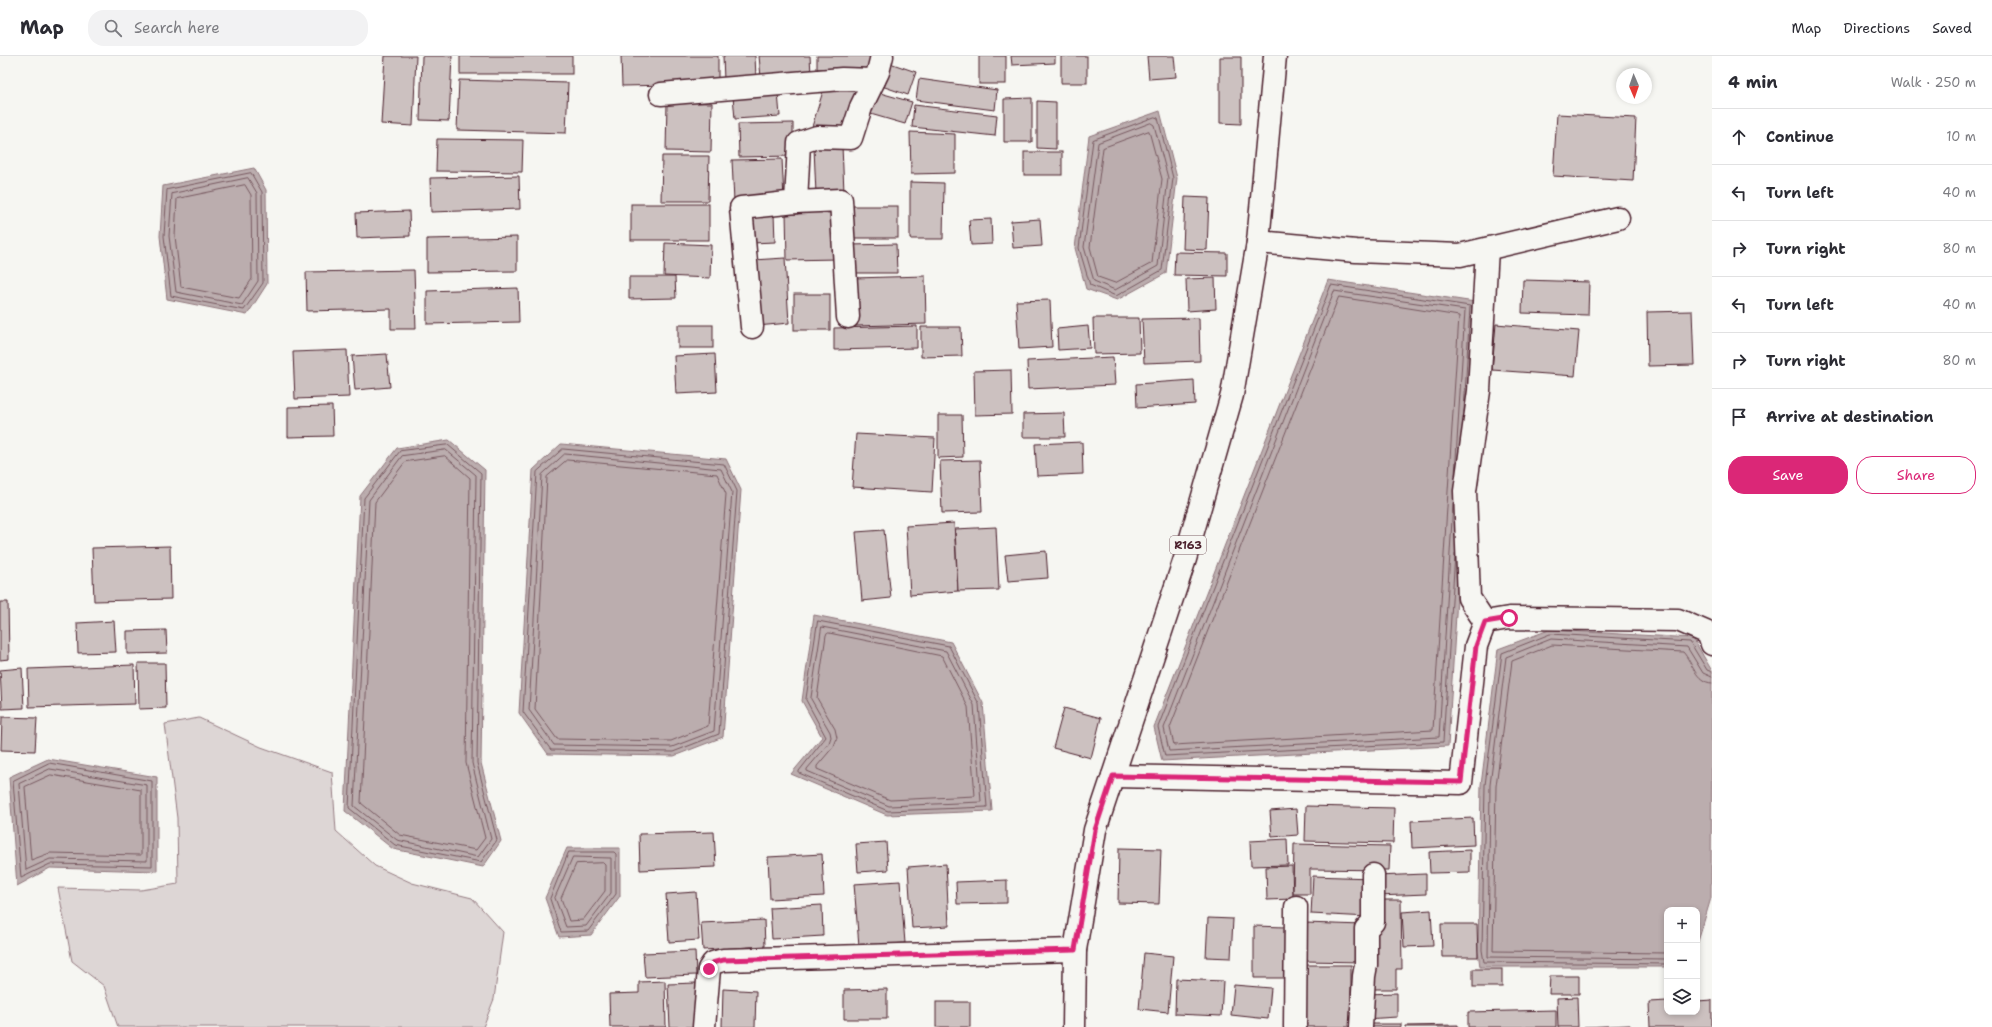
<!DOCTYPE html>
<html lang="en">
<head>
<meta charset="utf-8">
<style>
	body { margin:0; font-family:"Shantell Sans",sans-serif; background:#f2f2f3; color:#2b2b33 }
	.controls { position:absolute; right:12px; bottom:12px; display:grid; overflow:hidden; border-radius:8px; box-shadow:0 2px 6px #0003 }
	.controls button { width:36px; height:36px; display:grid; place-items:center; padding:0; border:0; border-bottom:1px solid #e1e1e2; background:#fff; color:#2b2b33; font:20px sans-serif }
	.compass { position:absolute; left:1616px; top:12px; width:36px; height:36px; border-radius:50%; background:#fff; box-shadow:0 2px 6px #0003; rotate:178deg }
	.stop { position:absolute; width:12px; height:12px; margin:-9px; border:3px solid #db2777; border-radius:50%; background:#fff }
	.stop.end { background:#db2777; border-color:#fff; box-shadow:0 1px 4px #0008 }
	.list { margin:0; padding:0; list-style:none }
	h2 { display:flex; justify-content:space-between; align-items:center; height:52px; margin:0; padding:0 16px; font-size:17px }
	h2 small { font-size:13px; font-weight:400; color:#7c7c81 }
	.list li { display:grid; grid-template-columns:26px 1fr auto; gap:12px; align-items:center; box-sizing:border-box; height:56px; padding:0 16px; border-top:1px solid #e1e1e2 }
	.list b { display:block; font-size:15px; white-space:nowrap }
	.list em { font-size:13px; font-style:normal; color:#7c7c81 }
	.actions { display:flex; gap:8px; padding:12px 16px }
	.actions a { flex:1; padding:9px 0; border:1px solid #db2777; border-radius:16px; text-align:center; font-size:14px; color:#db2777 }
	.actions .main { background:#db2777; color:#fff }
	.icon { flex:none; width:22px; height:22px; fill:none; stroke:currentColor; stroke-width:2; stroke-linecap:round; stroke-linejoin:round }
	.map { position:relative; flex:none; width:1712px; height:971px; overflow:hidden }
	header { display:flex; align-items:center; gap:24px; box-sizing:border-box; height:56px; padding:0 20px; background:#fff; border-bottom:1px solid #e1e1e2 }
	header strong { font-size:19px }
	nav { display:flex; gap:22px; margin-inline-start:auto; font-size:14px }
	.search { width:280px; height:36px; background:#f2f2f3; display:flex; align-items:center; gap:10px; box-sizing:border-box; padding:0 14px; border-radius:16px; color:#7c7c81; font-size:15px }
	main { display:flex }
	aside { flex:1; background:#fff }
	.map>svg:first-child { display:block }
	.green { fill:#ddd6d5; stroke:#947a80 }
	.water { fill:#bbadae; stroke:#8e747a }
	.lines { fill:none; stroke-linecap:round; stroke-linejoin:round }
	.shore { stroke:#77585f; stroke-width:1 }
	.building { fill:#ccc1c0; stroke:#4a1f2b }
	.minor-casing { stroke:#4a1f2b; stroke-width:25 }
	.primary-casing { stroke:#4a1f2b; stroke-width:25 }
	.minor { stroke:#f6f6f2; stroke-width:22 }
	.primary { stroke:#f6f6f2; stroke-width:22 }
	.route { stroke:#db2777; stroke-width:5 }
	.labels { text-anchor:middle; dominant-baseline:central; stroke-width:3; stroke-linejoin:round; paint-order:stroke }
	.shield { fill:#f6f6f2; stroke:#7e6067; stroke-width:1 }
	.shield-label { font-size:11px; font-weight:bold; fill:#4a1f2b }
</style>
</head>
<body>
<header>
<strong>Map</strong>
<div class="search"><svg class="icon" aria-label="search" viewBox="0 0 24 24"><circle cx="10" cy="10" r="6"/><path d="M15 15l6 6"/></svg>Search here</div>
<nav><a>Map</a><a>Directions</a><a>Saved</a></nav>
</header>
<main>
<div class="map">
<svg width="1712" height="971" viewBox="0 0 1712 971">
	<rect width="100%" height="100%" fill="#f6f6f2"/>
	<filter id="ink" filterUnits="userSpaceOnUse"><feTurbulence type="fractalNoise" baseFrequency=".025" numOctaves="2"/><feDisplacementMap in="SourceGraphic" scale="8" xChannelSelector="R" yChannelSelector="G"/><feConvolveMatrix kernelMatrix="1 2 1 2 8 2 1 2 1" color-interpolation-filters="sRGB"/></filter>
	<g filter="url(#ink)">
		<polygon class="green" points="199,662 261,691 332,716 336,775 375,810 412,827 472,842 503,876 494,943 483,971 118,971 104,930 72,905 58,832 141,834 178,828 177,762 165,668"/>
		<g class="water">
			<polygon points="1160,55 1177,122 1166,217 1117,244 1086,233 1075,192 1089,80"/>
			<polygon points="254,112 266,134 267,228 247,259 167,243 160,180 163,130"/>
			<polygon points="1328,224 1475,246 1448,690 1162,705 1154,671"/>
			<polygon points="449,384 485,414 481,707 501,785 483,811 393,793 345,755 360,440 397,392"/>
			<polygon points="561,388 726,403 741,434 723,681 674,700 548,698 519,657 533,414"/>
			<polygon points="814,559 951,586 983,647 992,755 887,759 791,718 822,681 802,645"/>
			<polygon points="1549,574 1693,582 1712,615 1711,842 1697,889 1697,854 1667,854 1667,911 1480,911 1478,895 1481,729 1498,593"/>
			<polygon points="48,703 157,721 157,815 50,812 17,830 9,721"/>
			<polygon points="567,792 620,792 620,840 591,879 559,881 545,842"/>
		</g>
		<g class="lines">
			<g class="shore">
				<polygon points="1155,61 1158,62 1173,122 1162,214 1116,240 1090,229 1079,192 1093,84"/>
				<polygon points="1151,67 1154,69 1168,122 1158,210 1115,234 1094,225 1084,191 1098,87"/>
				<polygon points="1149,75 1162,123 1152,207 1115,227 1098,221 1090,191 1103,92"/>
				<polygon points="251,117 262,136 263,227 244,254 171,240 164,180 167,134"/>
				<polygon points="248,122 257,137 258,225 242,249 176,236 169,180 172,138"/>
				<polygon points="245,129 251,139 252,223 239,242 181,231 175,180 177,143"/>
				<polygon points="1339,241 1459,260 1433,674 1174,689 1170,672"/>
				<polygon points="448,389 481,417 477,707 497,784 481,806 395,789 349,752 364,442 400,395"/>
				<polygon points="563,393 724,408 737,435 719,678 673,696 551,694 523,656 537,416"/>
				<polygon points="446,394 476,419 472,707 491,783 478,801 397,784 354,750 369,444 402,400"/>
				<polygon points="565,398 721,413 732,436 714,675 672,691 554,689 529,654 542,419"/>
				<polygon points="445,400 470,422 466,707 485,782 476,794 400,779 361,747 375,446 405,406"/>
				<polygon points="567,404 717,418 726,438 708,670 671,685 557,683 535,653 547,421"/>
				<polyline points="1453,447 1439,681 1169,695 1164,672 1334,235 1465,254 1455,419"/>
				<polyline points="1455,498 1443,686 1165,700 1158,671 1331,229 1470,250 1464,356"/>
				<polygon points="818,565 949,590 979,648 987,751 888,755 799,717 799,715 826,681 806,644"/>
				<polygon points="822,571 946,595 974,649 981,746 889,750 807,715 807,713 829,687 831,681 830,676 811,643"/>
				<polygon points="829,577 942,600 968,651 975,740 890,744 817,713 817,710 834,690 837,682 835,673 817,642 826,579"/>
				<polygon points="49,707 152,725 152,810 50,808 21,822 13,725"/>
				<polygon points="50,713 147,729 147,805 50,803 26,814 19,728"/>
				<polygon points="51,719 141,734 141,799 50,797 31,804 25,731"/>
				<polygon points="569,796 614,796 616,798 616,838 588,875 561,876 550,843"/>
				<polygon points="573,801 611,802 611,837 586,870 566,871 555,842"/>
				<polygon points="603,807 605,809 605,835 583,864 569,865 561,842 576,808"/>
				<path d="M 1667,897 L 1493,895 L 1496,730 L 1512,605 L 1552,589 L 1683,596 C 1693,607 1695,626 1712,627"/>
				<polyline points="1667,903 1488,901 1490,729 1506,601 1551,583 1687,591 1703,617 1712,621"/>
				<polyline points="1667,908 1484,906 1482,894 1485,729 1502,597 1550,578 1690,586 1707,614 1712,616"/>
			</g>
		</g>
		<g class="building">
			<polygon points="385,0 416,0 413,70 381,68"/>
			<polygon points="422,0 452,0 449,65 420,64"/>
			<rect x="460" y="0" width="112" height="18"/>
			<polygon points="621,0 718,0 718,28 622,30"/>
			<polygon points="723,0 755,0 756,22 724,24"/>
			<polygon points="759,0 810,0 811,19 761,21"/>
			<rect x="817" y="0" width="60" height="13"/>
			<rect x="979" y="0" width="27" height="28"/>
			<polygon points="1011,0 1055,0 1055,7 1012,9"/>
			<rect x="1061" y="0" width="26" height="27"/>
			<polygon points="1147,0 1174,0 1176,21 1149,23"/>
			<polygon points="1220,1 1241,1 1241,68 1220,67"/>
			<polygon points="884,5 916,16 908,39 876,28"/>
			<polygon points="919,23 997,34 995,54 916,44"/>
			<polygon points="459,24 568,27 566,77 457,74"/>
			<polygon points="824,32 860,35 842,76 811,74"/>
			<polygon points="873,35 912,46 905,68 867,57"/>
			<polygon points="778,37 780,60 735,63 733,40"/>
			<polygon points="1032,42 1032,86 1004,86 1004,43"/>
			<polygon points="1037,45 1056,46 1056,93 1037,92"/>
			<polygon points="667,46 712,47 711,96 666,95"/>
			<polygon points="914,49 997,59 995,80 912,71"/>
			<polygon points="1557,58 1636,62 1633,125 1553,120"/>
			<polygon points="793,67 793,100 739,101 738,68"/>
			<polygon points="910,76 955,78 955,117 911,118"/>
			<polygon points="437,83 523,84 522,116 436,115"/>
			<polygon points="842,90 844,136 816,138 814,92"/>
			<rect x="1024" y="96" width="38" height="23"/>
			<polygon points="662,100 709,100 708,145 661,145"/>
			<polygon points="782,103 784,143 734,146 732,104"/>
			<polygon points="519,120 520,153 431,156 430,122"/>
			<polygon points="910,126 944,127 943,183 910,183"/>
			<polygon points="1185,141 1209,142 1207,194 1183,193"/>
			<rect x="631" y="148" width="78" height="36"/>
			<rect x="847" y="150" width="51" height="32"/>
			<polygon points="409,155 410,180 357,182 356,157"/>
			<polygon points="836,155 837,203 787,204 786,156"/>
			<polygon points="774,158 775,186 752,187 752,159"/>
			<polygon points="991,163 992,188 971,189 969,164"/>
			<polygon points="1040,163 1042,190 1013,192 1011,165"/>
			<polygon points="517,181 517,215 427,216 427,183"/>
			<polygon points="665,187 711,189 710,222 664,220"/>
			<polygon points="896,188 897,217 851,217 850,189"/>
			<polygon points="1175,196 1227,197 1227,220 1174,219"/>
			<polygon points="785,202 789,267 757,270 753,204"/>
			<polygon points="414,214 416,273 391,273 391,253 307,255 306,216"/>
			<polygon points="925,220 926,268 856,270 854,222"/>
			<polygon points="629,221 675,221 676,242 629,243"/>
			<polygon points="1215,222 1216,253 1187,255 1186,223"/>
			<polygon points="1523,224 1589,226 1588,259 1522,257"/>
			<polygon points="518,232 519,266 427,268 427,235"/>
			<rect x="794" y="238" width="36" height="36"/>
			<polygon points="1050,244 1052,291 1019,293 1016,245"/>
			<polygon points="1692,255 1694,309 1648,310 1647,256"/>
			<polygon points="1093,262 1139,262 1140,297 1094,298"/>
			<polygon points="1199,262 1200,305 1144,307 1142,263"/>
			<polygon points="1496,268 1579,275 1575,320 1492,314"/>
			<rect x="678" y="269" width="35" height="23"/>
			<polygon points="917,270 917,292 834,294 834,272"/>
			<polygon points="1088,270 1090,292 1058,294 1057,273"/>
			<polygon points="921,271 961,271 962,300 921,301"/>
			<polygon points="347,294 349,341 295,343 293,296"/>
			<polygon points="387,298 390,331 355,334 352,300"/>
			<polygon points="715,298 717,336 676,338 674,300"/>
			<polygon points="1113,301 1115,329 1028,333 1027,305"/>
			<polygon points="1011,314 1012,358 975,359 974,315"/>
			<polygon points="1194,324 1195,348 1137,352 1136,328"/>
			<polygon points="332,350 333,380 288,381 288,351"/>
			<polygon points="1064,357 1065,381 1023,381 1023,358"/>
			<polygon points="938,359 962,359 963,401 938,402"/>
			<polygon points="856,378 935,382 932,436 852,431"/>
			<polygon points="1082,386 1083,418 1037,420 1035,388"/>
			<polygon points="980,404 982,456 942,457 940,405"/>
			<polygon points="954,467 958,535 910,539 906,470"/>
			<polygon points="996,471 999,534 958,535 955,473"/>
			<polygon points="884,474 891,542 862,545 856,476"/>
			<polygon points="170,490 171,543 94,545 92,492"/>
			<polygon points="1046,495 1048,522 1008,525 1005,499"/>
			<polygon points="0,546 8,546 9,603 0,604"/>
			<polygon points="114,565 116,596 78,597 77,567"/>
			<polygon points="166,574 167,597 127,598 127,575"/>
			<polygon points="138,607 165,607 166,652 139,653"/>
			<polygon points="134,609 135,648 29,651 28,613"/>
			<polygon points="22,612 24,652 2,653 0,614"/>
			<polygon points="1064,652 1101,662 1091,702 1053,692"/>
			<polygon points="2,661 37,662 35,695 1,694"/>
			<polygon points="1306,750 1394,752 1393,787 1305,785"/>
			<polygon points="1296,753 1298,779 1272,781 1270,755"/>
			<polygon points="1473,762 1474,789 1412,792 1411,765"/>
			<polygon points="714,776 716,811 640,814 639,778"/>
			<polygon points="1287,783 1288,809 1251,810 1250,785"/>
			<polygon points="886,786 888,814 858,816 856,788"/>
			<polygon points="1294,788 1390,790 1389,814 1310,813 1310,838 1293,838"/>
			<polygon points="1119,792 1161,793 1159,848 1118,847"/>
			<polygon points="1470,794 1470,816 1430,817 1429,796"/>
			<polygon points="822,798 824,840 770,843 768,801"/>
			<polygon points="946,808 949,870 912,872 908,811"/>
			<polygon points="1292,810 1293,843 1267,844 1266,811"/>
			<polygon points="1426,818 1426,838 1378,840 1376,820"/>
			<polygon points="1313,820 1371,822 1369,861 1311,858"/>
			<polygon points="1007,824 1007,847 957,848 956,826"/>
			<polygon points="900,825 905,887 859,890 854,828"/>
			<polygon points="696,836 699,884 669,886 666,838"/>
			<polygon points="1375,844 1401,844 1402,913 1396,913 1396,933 1369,933"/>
			<polygon points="822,849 823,880 772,883 770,852"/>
			<polygon points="1431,854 1433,890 1404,891 1402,856"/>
			<polygon points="1208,862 1233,863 1231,902 1206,901"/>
			<polygon points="764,864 765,890 703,894 701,867"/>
			<polygon points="1305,867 1363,869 1363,906 1304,905"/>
			<polygon points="1441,868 1477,868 1478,901 1442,901"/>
			<polygon points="1254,870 1285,871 1284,922 1254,922"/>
			<polygon points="695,895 696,919 645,921 643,897"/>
			<polygon points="1144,897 1173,900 1168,956 1139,953"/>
			<rect x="1297" y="909" width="54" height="62"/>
			<rect x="1473" y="913" width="29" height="18"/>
			<polygon points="1550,920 1579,920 1579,938 1549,938"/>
			<polygon points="1176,923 1223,925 1221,960 1175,958"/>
			<polygon points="665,925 666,971 610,971 609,938 639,937 639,926"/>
			<polygon points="696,927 697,971 670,971 668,928"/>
			<polygon points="1234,929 1271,932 1268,963 1231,959"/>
			<polygon points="723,933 756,935 755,971 722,971"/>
			<polygon points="887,933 887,963 844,963 844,934"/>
			<polygon points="1397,937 1397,961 1365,963 1365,938"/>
			<polygon points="1577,941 1578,971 1558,971 1557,942"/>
			<polygon points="1712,944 1712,971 1650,971 1649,946 1667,945 1667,956 1697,956 1697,945"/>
			<rect x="936" y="946" width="34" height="25"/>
			<polygon points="1556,954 1556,971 1468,971 1468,956"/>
			<rect x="1364" y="968" width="37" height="3"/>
			<polygon points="1458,969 1458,971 1405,971 1405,970"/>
			<polygon points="1630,969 1631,971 1584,971"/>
		</g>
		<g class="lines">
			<g class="minor-casing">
				<g id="minor">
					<polyline points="661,38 842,23 874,24"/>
					<polyline points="796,146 841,144 848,261"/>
					<polyline points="1258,186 1356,195 1460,199 1618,162"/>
					<polyline points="752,271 741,152 796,146 799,87 817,81 851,82 861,51 878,16 882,0"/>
					<polyline points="1485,566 1469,542 1465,435 1479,335 1487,193"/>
					<polyline points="1113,720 1461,727 1476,590 1485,566 1509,562 1678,564 1708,577 1712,588"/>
					<polyline points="704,971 709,913 713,907 723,904 1075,894"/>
					<polyline points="1295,971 1296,851"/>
					<polyline points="1361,971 1364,920 1366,909 1366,873 1373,866 1373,819"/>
				</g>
			</g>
			<g class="primary-casing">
				<polyline id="primary" points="1074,971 1075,894 1095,774 1185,503 1232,339 1258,186 1275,0"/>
			</g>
			<use href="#minor" class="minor"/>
			<use href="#primary" class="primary"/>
		</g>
	</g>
	<g class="lines" filter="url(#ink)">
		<polyline class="route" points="709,913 712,907 723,904 1075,894 1095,774 1113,720 1461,726 1476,590 1485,566 1509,562"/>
	</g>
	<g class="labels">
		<rect class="shield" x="1170" y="480" width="36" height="18" rx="3"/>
		<g class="shield-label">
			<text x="1188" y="489">R163</text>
		</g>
	</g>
</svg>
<div class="controls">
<button>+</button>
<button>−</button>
<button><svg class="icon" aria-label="layers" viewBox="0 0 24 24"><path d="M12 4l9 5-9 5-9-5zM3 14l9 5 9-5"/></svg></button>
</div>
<svg class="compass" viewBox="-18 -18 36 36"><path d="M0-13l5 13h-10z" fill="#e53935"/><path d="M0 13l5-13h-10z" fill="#7c7c81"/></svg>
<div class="stop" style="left:1509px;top:562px"></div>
<div class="stop end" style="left:709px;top:913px"></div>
</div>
<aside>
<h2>4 min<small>Walk · 250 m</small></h2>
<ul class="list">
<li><svg class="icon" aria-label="ahead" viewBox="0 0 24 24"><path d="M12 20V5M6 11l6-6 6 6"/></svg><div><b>Continue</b></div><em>10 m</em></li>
<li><svg class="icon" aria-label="left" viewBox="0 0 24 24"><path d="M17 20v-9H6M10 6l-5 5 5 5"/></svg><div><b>Turn left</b></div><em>40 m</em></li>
<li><svg class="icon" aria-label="right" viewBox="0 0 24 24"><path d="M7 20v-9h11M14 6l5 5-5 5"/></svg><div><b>Turn right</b></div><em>80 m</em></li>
<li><svg class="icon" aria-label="left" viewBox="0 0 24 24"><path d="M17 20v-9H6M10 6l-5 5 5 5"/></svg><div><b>Turn left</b></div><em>40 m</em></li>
<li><svg class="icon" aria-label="right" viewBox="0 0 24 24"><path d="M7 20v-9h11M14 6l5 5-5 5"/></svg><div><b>Turn right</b></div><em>80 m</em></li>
<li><svg class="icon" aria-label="arrive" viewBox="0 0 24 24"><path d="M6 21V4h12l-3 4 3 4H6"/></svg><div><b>Arrive at destination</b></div></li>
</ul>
<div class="actions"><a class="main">Save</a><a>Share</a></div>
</aside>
</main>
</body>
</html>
